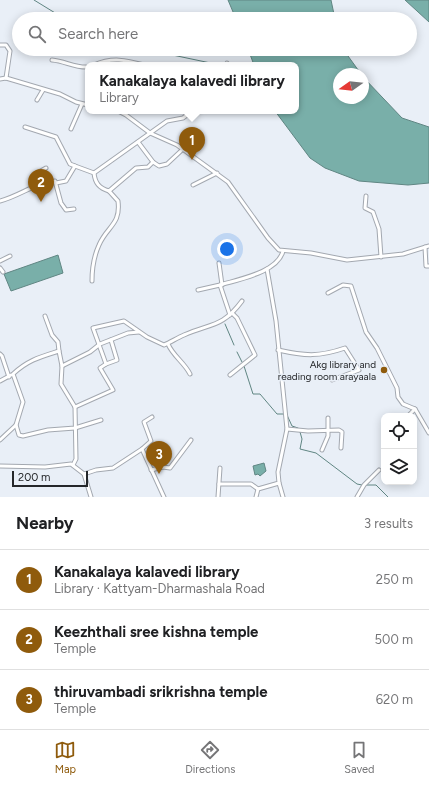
<!DOCTYPE html>
<html lang="en">
<head>
<meta charset="utf-8">
<style>
	body { margin:0; font-family:Figtree,sans-serif; background:#f6f6f6; color:#202124 }
	.controls { position:absolute; right:12px; bottom:12px; display:grid; overflow:hidden; border-radius:8px; box-shadow:0 2px 10px #0003 }
	.controls button { width:36px; height:36px; display:grid; place-items:center; padding:0; border:0; border-bottom:1px solid #e0e0e0; background:#fff; color:#202124; font:20px sans-serif }
	.compass { position:absolute; left:333px; top:68px; width:36px; height:36px; border-radius:50%; background:#fff; box-shadow:0 2px 10px #0003; rotate:255deg }
	.scale { position:absolute; left:12px; bottom:10px; width:76px; box-sizing:border-box; padding-left:4px; border:2px solid #25272a; border-top:0; font-size:11px; line-height:14px; white-space:nowrap; color:#25272a; -webkit-text-stroke:3px #e9eff7; paint-order:stroke }
	.you { position:absolute; left:227px; top:249px; width:14px; height:14px; margin:-10px; border:3px solid #fff; border-radius:50%; background:#1a73e8; box-shadow:0 0 0 6px #1a73e833 }
	.badge { display:grid; place-items:center; width:26px; height:26px; border-radius:50%; background:#8f5b0c; color:#fff; font-size:13px; font-weight:700 }
	.pin { position:absolute; translate:-50% -33px; filter:drop-shadow(0 1px 2px #0008) }
	.pin::after { content:''; position:absolute; top:21px; width:14px; height:12px; background:inherit; clip-path:polygon(0 0,100% 0,50% 100%) }
	.popup { position:absolute; left:85px; top:62px; width:214px; height:52px; box-sizing:border-box; display:grid; place-content:center; border-radius:8px; background:#fff; filter:drop-shadow(0 1px 3px #0005); font-size:13px; white-space:nowrap; color:#757577 }
	.popup b { font-size:15px; color:#202124 }
	.popup::after { content:''; position:absolute; left:50%; top:100%; margin-left:-8px; border:8px solid transparent; border-top-color:#fff }
	.list { margin:0; padding:0; list-style:none }
	h2 { display:flex; justify-content:space-between; align-items:center; height:52px; margin:0; padding:0 16px; font-size:17px }
	h2 small { font-size:13px; font-weight:400; color:#757577 }
	.list li { display:grid; grid-template-columns:26px 1fr auto; gap:12px; align-items:center; box-sizing:border-box; height:60px; padding:0 16px; border-top:1px solid #e0e0e0 }
	.list b { display:block; font-size:15px; white-space:nowrap }
	.list p { margin:0; font-size:13px; white-space:nowrap; color:#757577 }
	.list em { font-size:13px; font-style:normal; color:#757577 }
	.icon { flex:none; width:22px; height:22px; fill:none; stroke:currentColor; stroke-width:2; stroke-linecap:round; stroke-linejoin:round }
	.map { position:relative; flex:none; width:429px; height:497px; overflow:hidden }
	.search { position:absolute; background:#fff; box-shadow:0 2px 10px #0003; left:12px; right:12px; top:12px; height:44px; display:flex; align-items:center; gap:10px; box-sizing:border-box; padding:0 14px; border-radius:22px; color:#757577; font-size:15px }
	.sheet { height:232px; background:#fff }
	nav { display:flex; justify-content:space-around; align-items:center; box-sizing:border-box; height:56px; border-top:1px solid #e0e0e0; background:#fff; font-size:11px; color:#757577 }
	nav a { display:grid; justify-items:center; gap:2px }
	nav .on { color:#8f5b0c }
	.map>svg:first-child { display:block }
	.water { fill:#79afa9; stroke:#608683 }
	.lines { fill:none; stroke-linecap:round; stroke-linejoin:round }
	.stream { stroke:#608683; stroke-width:1 }
	.minor-casing { stroke:#a3a8b0; stroke-width:5 }
	.minor { stroke:#fff; stroke-width:3 }
	.poi-dot { fill:#8f5b0c; stroke:#e9eff7; stroke-width:1.5 }
	.labels { text-anchor:middle; dominant-baseline:central; stroke-width:3; stroke-linejoin:round; paint-order:stroke }
	.poi-label { font-size:10px; fill:#25272a; stroke:#e9eff7; text-anchor:end }
</style>
</head>
<body>
<div class="map">
<svg width="429" height="497" viewBox="0 0 429 497">
	<rect width="100%" height="100%" fill="#e9eff7"/>
	<g class="water">
		<polygon points="228,0 331,0 335,19 236,19"/>
		<polygon points="405,0 429,0 429,22"/>
		<polygon points="248,49 343,49 361,74 339,74 339,98 363,98 363,77 402,118 429,127 429,183 408,185 359,181 325,168 310,158 275,111 296,111 296,65 254,65"/>
		<polygon points="58,255 63,273 11,291 4,274"/>
		<polygon points="264,463 266,471 260,476 258,474 255,475 253,466"/>
	</g>
	<g class="lines">
		<g class="stream">
			<polyline points="34,0 65,19"/>
			<polyline points="144,49 220,65"/>
			<polyline points="225,324 234,345"/>
			<polyline points="237,352 242,362"/>
			<polyline points="244,366 253,394 260,394 277,414 284,414"/>
			<polyline points="287,415 292,426 298,428"/>
			<polyline points="300,432 302,439 300,449 316,453 357,484 362,485"/>
			<polyline points="365,485 376,485 388,497"/>
		</g>
		<g class="minor-casing">
			<g id="minor">
				<polyline points="0,45 6,45 10,51 6,78"/>
				<path d="M 52,60 C 65,61 75,68 88,67"/>
				<path d="M 94,65 C 112,57 126,60 144,65"/>
				<polyline points="226,65 227,63"/>
				<polyline points="0,79 6,78 60,94 76,102 88,105"/>
				<polyline points="37,100 43,90"/>
				<polyline points="118,111 126,115 150,133 177,145 228,182 268,238 279,250 311,253 347,260 403,254 429,246"/>
				<polyline points="25,127 56,137 70,164 75,166"/>
				<polyline points="71,129 82,104"/>
				<polyline points="138,142 153,162"/>
				<path d="M 183,149 L 167,164 L 159,166 L 153,162 L 148,167 L 136,168 L 109,191 C 99,188 95,183 94,173 L 167,121 L 183,118 L 192,111"/>
				<polyline points="56,183 66,181 75,166 94,173"/>
				<polyline points="42,184 39,172 46,168"/>
				<polyline points="193,185 217,173"/>
				<polyline points="366,196 365,208 373,212 379,229 381,257"/>
				<path d="M 0,201 C 20,196 34,183 55,181 L 61,203 L 66,210 L 74,209"/>
				<polyline points="425,247 426,266 429,266"/>
				<polyline points="0,261 10,256"/>
				<polyline points="219,263 222,285"/>
				<polyline points="0,268 3,272"/>
				<path d="M 92,281 C 92,269 94,256 99,245 C 107,226 121,225 118,201 L 109,191"/>
				<polyline points="198,290 220,285"/>
				<polyline points="328,293 343,285 351,286 366,332 377,348 397,388 398,397 403,404 415,409 429,433"/>
				<path d="M 230,315 L 220,285 C 240,279 278,272 283,251"/>
				<polyline points="45,316 52,335 58,342 59,351"/>
				<path d="M 168,344 C 173,356 184,362 190,374"/>
				<path d="M 278,350 C 305,356 319,357 345,348 L 359,370 L 332,380"/>
				<polyline points="0,354 2,356 9,377"/>
				<polyline points="106,364 117,360 111,340"/>
				<path d="M 62,366 L 61,384 L 75,407 L 113,390 L 100,368 L 106,364 L 93,328 L 124,321 L 147,337 L 164,345 C 171,342 177,338 184,335 C 211,323 222,328 242,301"/>
				<polyline points="230,375 255,355 237,318 232,313"/>
				<polyline points="0,381 11,375"/>
				<polyline points="408,416 415,409"/>
				<polyline points="16,425 19,435 23,436 48,430 75,428 101,420"/>
				<polyline points="287,429 308,431 339,430 342,432 341,448"/>
				<path d="M 0,440 L 16,425 L 23,402 L 13,374 C 28,360 40,357 59,351 L 62,366 L 90,352 L 100,344 L 128,333 L 139,332"/>
				<polyline points="142,449 151,441 144,422 152,417"/>
				<polyline points="322,450 328,436 328,418"/>
				<polyline points="73,465 76,459 75,407"/>
				<polyline points="0,466 45,467 71,464 84,474"/>
				<polyline points="151,470 163,467 170,468 191,440"/>
				<polyline points="279,483 283,497"/>
				<polyline points="219,484 251,484 258,489"/>
				<polyline points="91,497 84,474 96,470 113,468 142,449 164,497"/>
				<polyline points="218,497 220,468"/>
				<polyline points="256,497 258,489 279,483 278,472 287,429 276,321 267,269"/>
				<polyline points="357,497 364,485 379,470"/>
			</g>
		</g>
		<use href="#minor" class="minor"/>
	</g>
	<circle class="poi-dot" cx="384" cy="370" r="4"/>
	<g class="labels">
		<g class="poi-label">
			<text x="376" y="364">Akg library and<tspan x="376" dy="12">reading room arayaala</tspan></text>
		</g>
	</g>
</svg>
<div class="controls">
<button><svg class="icon" aria-label="locate" viewBox="0 0 24 24"><circle cx="12" cy="12" r="6"/><path d="M12 2v4M12 18v4M2 12h4M18 12h4"/></svg></button>
<button><svg class="icon" aria-label="layers" viewBox="0 0 24 24"><path d="M12 4l9 5-9 5-9-5zM3 14l9 5 9-5"/></svg></button>
</div>
<svg class="compass" viewBox="-18 -18 36 36"><path d="M0-13l5 13h-10z" fill="#e53935"/><path d="M0 13l5-13h-10z" fill="#757577"/></svg>
<div class="scale">200 m</div>
<div class="you"></div>
<div class="pin badge" style="left:192px;top:160px">1</div>
<div class="popup"><b>Kanakalaya kalavedi library</b>Library</div>
<div class="pin badge" style="left:41px;top:202px">2</div>
<div class="pin badge" style="left:159px;top:474px">3</div>
<div class="search"><svg class="icon" aria-label="search" viewBox="0 0 24 24"><circle cx="10" cy="10" r="6"/><path d="M15 15l6 6"/></svg>Search here</div>
</div>
<section class="sheet">
<h2>Nearby<small>3 results</small></h2>
<ul class="list">
<li><span class="badge">1</span><div><b>Kanakalaya kalavedi library</b><p>Library · Kattyam-Dharmashala Road</p></div><em>250 m</em></li>
<li><span class="badge">2</span><div><b>Keezhthali sree kishna temple</b><p>Temple</p></div><em>500 m</em></li>
<li><span class="badge">3</span><div><b>thiruvambadi srikrishna temple</b><p>Temple</p></div><em>620 m</em></li>
</ul>
</section>
<nav>
<a class="on"><svg class="icon" aria-label="map" viewBox="0 0 24 24"><path d="M3 6l6-2 6 2 6-2v14l-6 2-6-2-6 2zM9 4v14M15 6v14"/></svg>Map</a>
<a><svg class="icon" aria-label="directions" viewBox="0 0 24 24"><path d="M12 3l9 9-9 9-9-9zM9 14v-3h6M13 9l2 2-2 2"/></svg>Directions</a>
<a><svg class="icon" aria-label="saved" viewBox="0 0 24 24"><path d="M7 4h10v16l-5-4-5 4z"/></svg>Saved</a>
</nav>
</body>
</html>
